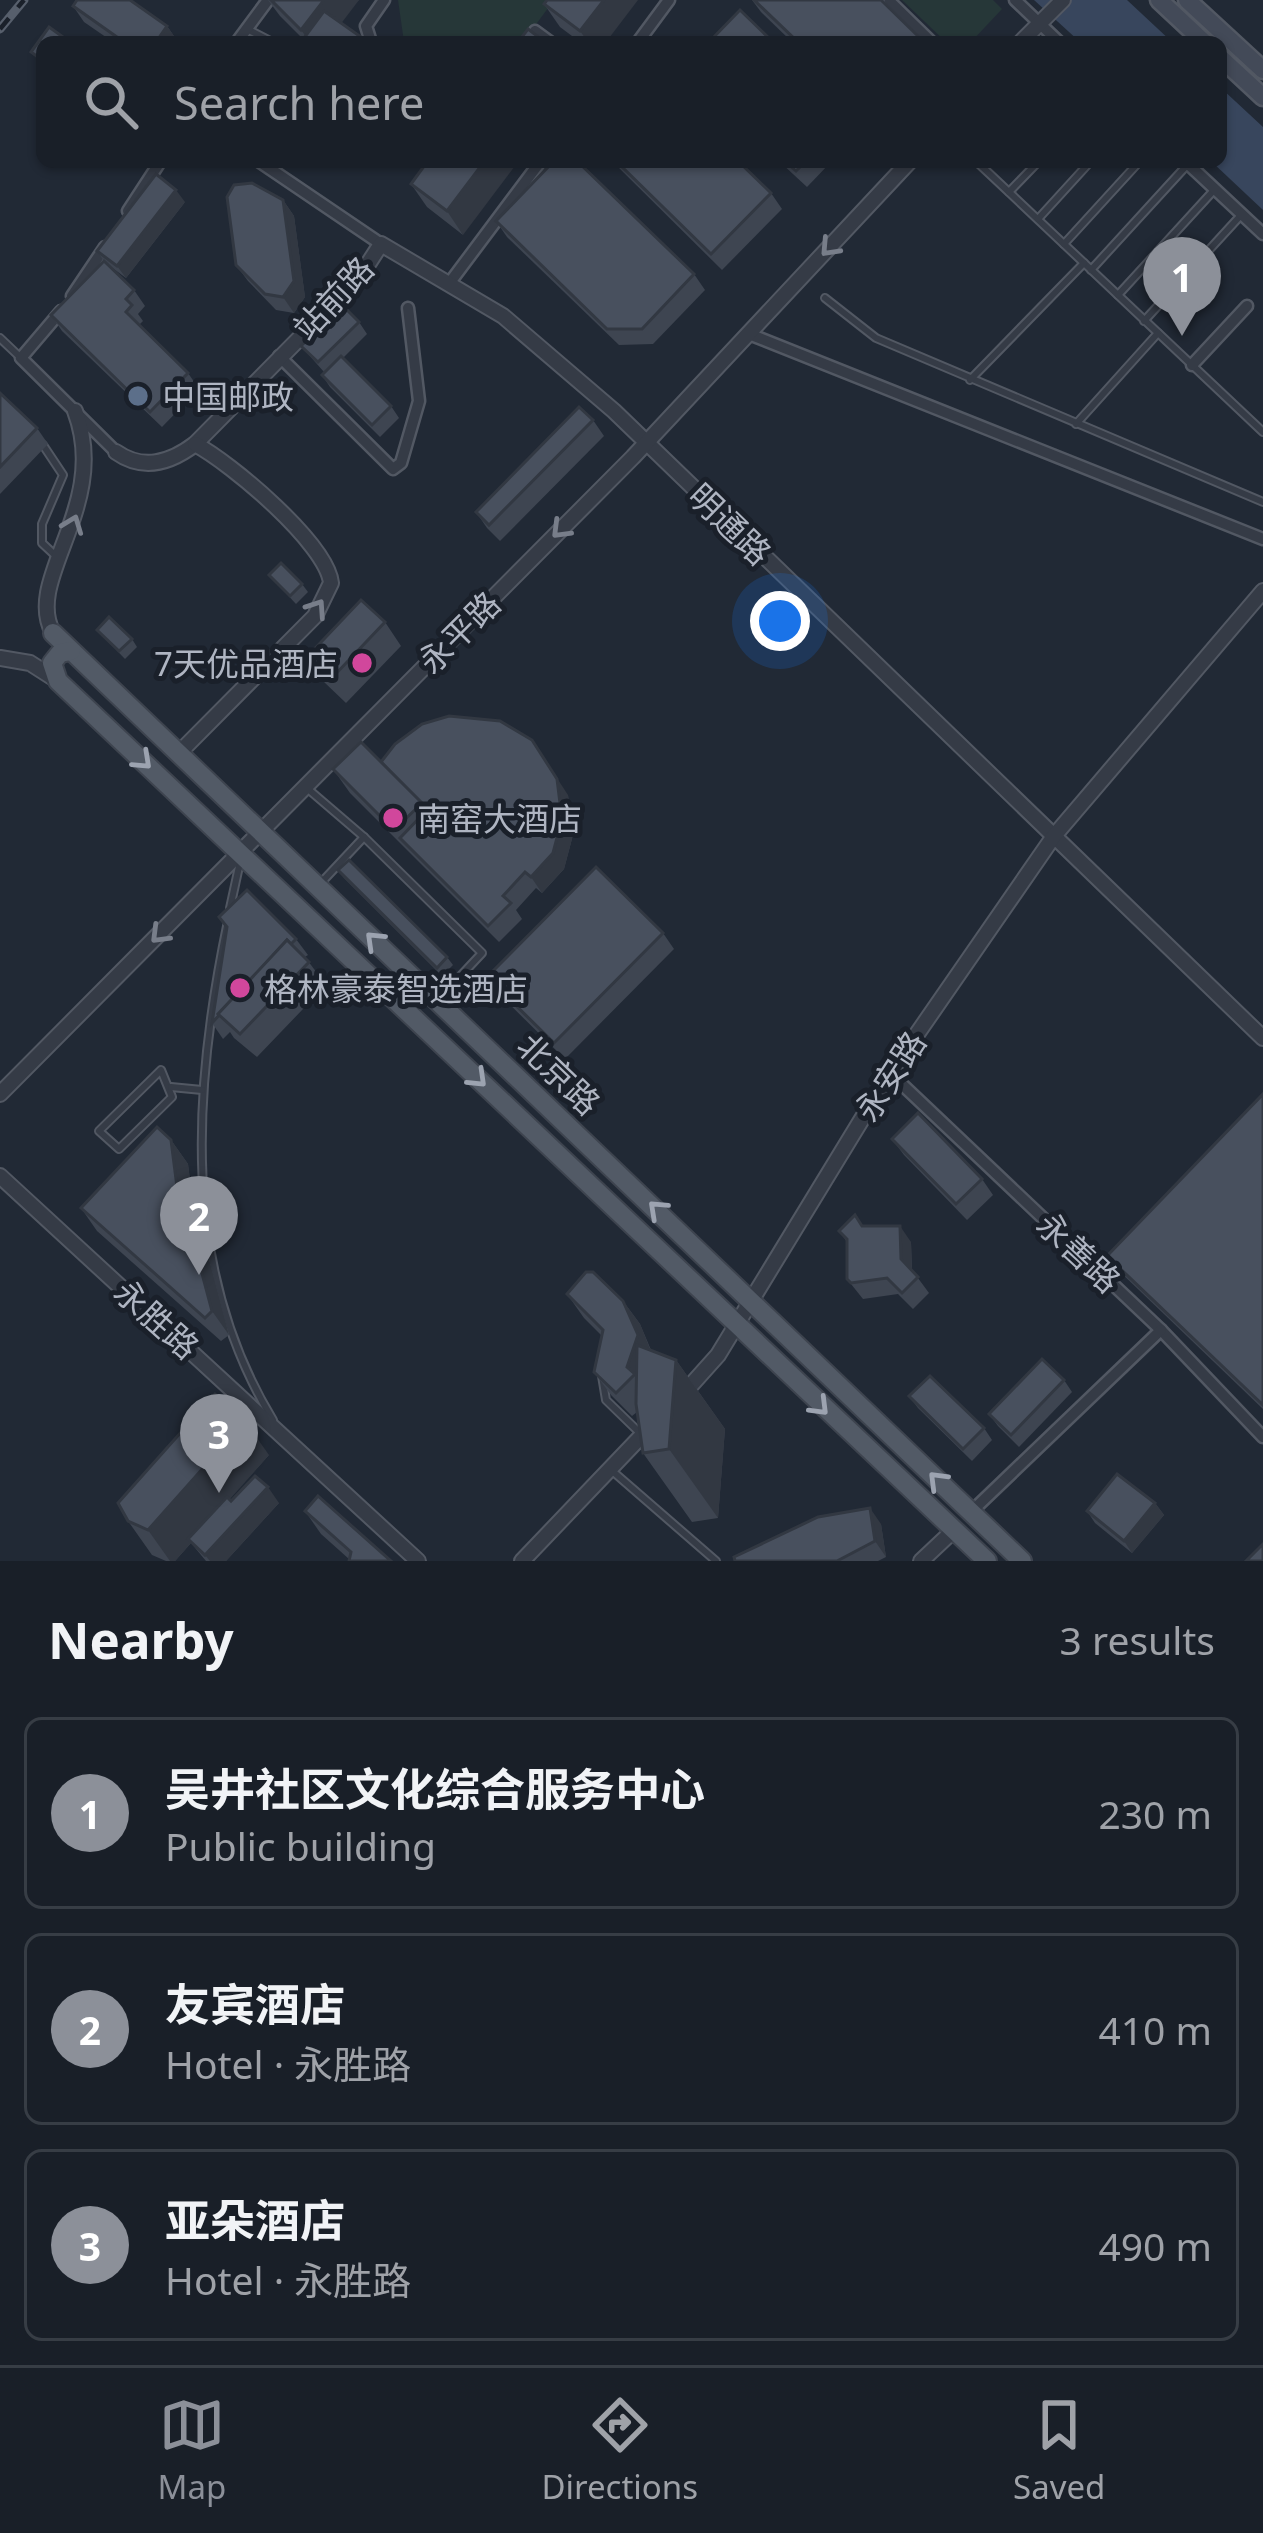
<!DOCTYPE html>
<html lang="en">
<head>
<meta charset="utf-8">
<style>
	body { margin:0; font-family:"Noto Sans","Noto Sans SC",sans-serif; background:#262c34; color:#f1f3f6 }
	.you { position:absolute; left:780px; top:621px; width:42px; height:42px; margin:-30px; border:9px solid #fff; border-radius:50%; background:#1a73e8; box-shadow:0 0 0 18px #1a73e833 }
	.badge { display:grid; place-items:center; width:78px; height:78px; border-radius:50%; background:#8c9099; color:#fff; font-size:39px; font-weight:700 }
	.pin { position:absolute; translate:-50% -99px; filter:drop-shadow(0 3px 6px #0008) }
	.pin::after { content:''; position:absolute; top:63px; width:42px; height:36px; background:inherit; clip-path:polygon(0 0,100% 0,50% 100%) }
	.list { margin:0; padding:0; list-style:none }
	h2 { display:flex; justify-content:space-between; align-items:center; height:156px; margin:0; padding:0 48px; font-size:51px }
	h2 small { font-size:39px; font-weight:400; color:#9fa2a8 }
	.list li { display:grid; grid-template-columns:78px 1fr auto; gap:36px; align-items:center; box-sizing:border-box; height:192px; margin:0 24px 24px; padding:0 24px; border:3px solid #373d45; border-radius:18px }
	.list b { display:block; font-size:45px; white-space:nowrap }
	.list p { margin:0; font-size:39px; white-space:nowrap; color:#9fa2a8 }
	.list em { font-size:39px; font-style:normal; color:#9fa2a8 }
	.icon { flex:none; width:66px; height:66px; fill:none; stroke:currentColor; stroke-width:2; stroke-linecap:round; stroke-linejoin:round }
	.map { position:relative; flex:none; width:1263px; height:1561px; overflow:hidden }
	.search { position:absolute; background:#191f28; box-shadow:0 3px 9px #0004; left:36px; right:36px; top:36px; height:132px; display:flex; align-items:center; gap:30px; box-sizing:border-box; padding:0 42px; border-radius:18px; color:#9fa2a8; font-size:45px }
	.sheet { height:804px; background:#191f28 }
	nav { display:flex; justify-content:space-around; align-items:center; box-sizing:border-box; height:168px; border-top:3px solid #373d45; background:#191f28; font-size:33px; color:#9fa2a8 }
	nav a { display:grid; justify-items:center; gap:6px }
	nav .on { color:#8c9099 }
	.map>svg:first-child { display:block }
	.green { fill:#263738 }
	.water { fill:#38465d }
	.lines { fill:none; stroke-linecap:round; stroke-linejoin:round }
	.service-casing { stroke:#525863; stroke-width:10 }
	.pedestrian-casing { stroke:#525863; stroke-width:14 }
	.minor-casing { stroke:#525863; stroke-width:15 }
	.tertiary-casing { stroke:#525863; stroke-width:18 }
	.secondary-casing { stroke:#525863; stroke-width:21 }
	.primary-casing { stroke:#3e444f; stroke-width:22 }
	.service { stroke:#353b46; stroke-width:6 }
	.pedestrian { stroke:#353b46; stroke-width:9 }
	.minor { stroke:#353b46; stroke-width:10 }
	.tertiary { stroke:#353b46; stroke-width:14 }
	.secondary { stroke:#434a58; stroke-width:16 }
	.primary { stroke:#525a66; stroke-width:18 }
	.rail-casing { stroke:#575f6c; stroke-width:9 }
	.rail { stroke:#1a202a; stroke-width:4.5; stroke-dasharray:14; stroke-linecap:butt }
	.wall { fill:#3e4551 }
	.shaded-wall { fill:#323842 }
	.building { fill:#48505e; stroke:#323842; stroke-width:3 }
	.oneway { stroke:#787e8a }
	.oneway2 { stroke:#9ca3b0 }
	.service-dot { fill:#5c6f8a; stroke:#1a202a; stroke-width:4.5 }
	.hotel-dot { fill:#d1479c; stroke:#1a202a; stroke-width:4.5 }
	.labels { text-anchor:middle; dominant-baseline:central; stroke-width:10; stroke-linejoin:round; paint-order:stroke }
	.street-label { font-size:33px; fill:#afb5c2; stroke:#1a202a }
	.poi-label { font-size:33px; fill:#afb5c2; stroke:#1a202a; text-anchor:start }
</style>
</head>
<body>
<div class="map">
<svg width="1263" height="1561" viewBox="0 0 1263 1561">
	<rect width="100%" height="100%" fill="#212935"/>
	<g class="green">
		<polygon points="398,0 554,0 523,42 404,42"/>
		<polygon points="902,0 993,0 1002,9 971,42 946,42"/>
	</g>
	<g class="water">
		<polygon points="1034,0 1127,0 1172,42 1080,42"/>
		<polygon points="1221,88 1263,127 1263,210 1212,162 1221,162"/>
	</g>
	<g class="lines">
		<g class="service-casing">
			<g id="service">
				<polyline points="247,29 272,42"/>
				<polyline points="977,162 1263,432"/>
				<polyline points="1009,192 1038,162"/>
				<polyline points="1038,219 1090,162"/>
				<polyline points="1064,244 1139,162"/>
				<polyline points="1091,270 1188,164"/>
				<polyline points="1118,295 1215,189"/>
				<polyline points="825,298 876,338 1263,502"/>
				<polyline points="1144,321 1242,214"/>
				<polyline points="0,338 21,358"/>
				<polyline points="970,380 1084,263"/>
				<polyline points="1076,424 1158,333"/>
				<polyline points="43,445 63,475 42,524 42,543 57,557"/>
				<polyline points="308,789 364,837"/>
				<polyline points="319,885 364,837 482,953 440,998"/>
				<polyline points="230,908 240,862"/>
				<path d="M 228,921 C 193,1088 180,1268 273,1420"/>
				<polygon points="161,1070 172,1097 119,1149 99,1131"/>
				<polyline points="171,1087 202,1090"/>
				<polyline points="602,1376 606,1400 642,1435"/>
				<polyline points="610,1469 716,1561"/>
			</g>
		</g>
		<g class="pedestrian-casing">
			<polyline id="pedestrian" points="889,0 932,42"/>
		</g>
		<g class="minor-casing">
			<g id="minor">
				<polyline points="1015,0 1059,42"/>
				<polyline points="535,31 550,42"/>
				<polyline points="237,42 268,0"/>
				<polyline points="371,42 366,26 384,0"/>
				<polyline points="638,42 669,0"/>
				<polyline points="260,162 381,244"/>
				<polyline points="1186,162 1263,234"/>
				<polyline points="128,211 160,162"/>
				<polyline points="451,281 540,162"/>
				<polyline points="72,296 105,247"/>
				<polyline points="61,311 21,358 116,452"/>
				<polyline points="749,334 1263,539"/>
				<polyline points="279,356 393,469 401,463 419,401 408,308"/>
				<polyline points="1192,365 1247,306"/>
				<polyline points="890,1073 1161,1330 1263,1437"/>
				<polyline points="970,1513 1161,1330"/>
			</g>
		</g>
		<g class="tertiary-casing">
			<g id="tertiary">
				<polyline points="1021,42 1063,0"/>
				<path d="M 116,452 C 143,471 170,463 195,444 L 359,278 L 381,244 L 503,316 L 614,411 L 1263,1038"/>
				<path d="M 53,633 C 23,578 111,506 75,411"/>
				<polyline points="0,658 30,663 55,679"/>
				<path d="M 179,753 L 315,616 L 331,583 C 327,544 231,463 195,444"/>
				<polyline points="0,1094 633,457 909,162"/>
				<polyline points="0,1176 418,1561"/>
				<polyline points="684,1393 718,1355 890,1073 1054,836 1263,591"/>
				<polyline points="522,1561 651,1426"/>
				<polyline points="921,1561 954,1530"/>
			</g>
		</g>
		<g class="secondary-casing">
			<g id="secondary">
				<polyline points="1159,0 1204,42"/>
				<polyline points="1187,0 1263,70"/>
				<polyline points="1221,58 1263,97"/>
			</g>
		</g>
		<g class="primary-casing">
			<g id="primary">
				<polyline points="53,633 1022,1561"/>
				<polyline points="71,651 60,653 52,663 58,681 987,1561"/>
			</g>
		</g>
		<use href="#service" class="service"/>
		<use href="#pedestrian" class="pedestrian"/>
		<use href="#minor" class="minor"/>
		<use href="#tertiary" class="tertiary"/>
		<use href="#secondary" class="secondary"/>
		<use href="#primary" class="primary"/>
		<g class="rail-casing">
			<polyline id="rail" points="0,29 24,0"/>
		</g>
		<use href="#rail" class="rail"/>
	</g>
	<g class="wall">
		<polygon points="268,0 359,0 303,39 280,16"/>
		<polygon points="752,0 881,0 924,42 792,42 761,12"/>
		<polygon points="544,4 606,42 580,42 560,27"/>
		<polygon points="73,6 167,26 178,42 113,42 84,22"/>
		<polygon points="427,162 463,235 427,207 411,184"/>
		<polygon points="613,162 739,162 771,193 782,209 722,270"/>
		<polygon points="780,162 831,162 807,187"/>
		<polygon points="283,200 294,216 305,297 294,313 276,310 248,281 236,265"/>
		<polygon points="185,202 126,278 107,264 134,290 145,306 138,314 143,321 139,325 188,373 199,389 162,427 62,331 51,315 104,261 97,251"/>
		<polygon points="496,221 694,274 705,290 653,344 619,345 507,237"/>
		<polygon points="359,322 367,334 343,358 391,406 399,418 380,437 330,387 322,375 324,372 301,346"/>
		<polygon points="0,393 37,428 48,444 0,494"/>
		<polygon points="593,420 604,436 500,541 487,528 476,512"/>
		<polygon points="269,575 302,584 308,592 296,604"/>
		<polygon points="385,622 401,646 346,703 323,681 306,658"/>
		<polygon points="97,630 132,639 137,647 125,659"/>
		<polygon points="381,762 568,795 573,835 564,869 542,893 536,888 516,910 522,919 499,942 350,793 333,769"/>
		<polygon points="338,870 447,957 453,965 442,976 344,878"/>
		<polygon points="219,917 296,939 308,955 305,957 326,985 257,1057 234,1038 230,1032 223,1039 212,1023 227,929"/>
		<polygon points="663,933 674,949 565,1059 498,993 487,977"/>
		<polygon points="1263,1094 1263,1409 1116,1268 1107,1256"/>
		<polygon points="892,1139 982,1179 993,1195 967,1220 904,1155"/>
		<polygon points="171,1140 188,1164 198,1244 209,1259 229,1335 221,1341 97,1231 81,1208"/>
		<polygon points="863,1226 911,1242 912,1270 929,1293 913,1309 898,1294 863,1299 847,1279 847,1242 839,1231"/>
		<polygon points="567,1294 623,1301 640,1324 651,1350 676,1360 725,1429 718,1518 692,1522 643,1453 637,1412 632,1416 611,1395 594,1372 602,1336 584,1318"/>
		<polygon points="1064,1380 1072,1392 1019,1447 998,1426 989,1414"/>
		<polygon points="909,1396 984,1428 992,1440 972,1461 918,1408"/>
		<polygon points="269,1455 229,1499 231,1501 279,1503 226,1561 206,1561 191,1543 175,1561 166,1561 152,1555 128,1521"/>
		<polygon points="1155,1503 1164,1515 1132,1553 1095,1523 1087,1511"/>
		<polygon points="305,1511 391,1561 349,1559 321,1534"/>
		<polygon points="881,1524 886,1557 878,1561 735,1561"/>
	</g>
	<g class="shaded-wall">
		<polygon points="324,0 359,0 327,42 310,42 301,30"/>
		<polygon points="604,0 638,0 606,42 588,42 580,31"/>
		<polygon points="167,26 178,42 156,42"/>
		<polygon points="484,162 518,162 463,235 447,211"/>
		<polygon points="176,190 185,202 126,278 117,266"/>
		<polygon points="283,200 294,216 305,297 294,313 283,297"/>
		<polygon points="532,740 568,795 573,835 564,869 542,893 531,877"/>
		<polygon points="171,1140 188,1164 198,1244 209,1259 229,1335 212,1311 182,1226"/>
		<polygon points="900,1226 911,1242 912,1275 901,1259"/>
		<polygon points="623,1301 640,1324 654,1359 645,1388 627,1367"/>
		<polygon points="676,1360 725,1429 718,1518 669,1449"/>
		<polygon points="245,1421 269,1455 175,1561 170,1561 148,1530"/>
		<polygon points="268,1487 279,1503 226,1561 210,1561 205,1555"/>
		<polygon points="1155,1503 1164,1515 1132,1553 1124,1541"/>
		<polygon points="870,1508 881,1524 886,1557 875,1541"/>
	</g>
	<g class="building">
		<polygon points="77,0 130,0 167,26 156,42 124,42 73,6"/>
		<polygon points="271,0 324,0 301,30"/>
		<polygon points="547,0 604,0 580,31 544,4"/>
		<polygon points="754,0 881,0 922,40 920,42 798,42"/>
		<polygon points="740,10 773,42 709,42"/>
		<polygon points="324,11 368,42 301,42"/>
		<polygon points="49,27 70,42 42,42 42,60 31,52"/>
		<polygon points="528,29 545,42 518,42"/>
		<polygon points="427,162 484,162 447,211 411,184"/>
		<polygon points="553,162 578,162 694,274 642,329 607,329 496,221"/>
		<polygon points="617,162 739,162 771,193 711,254"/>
		<polygon points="786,162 805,162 796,171"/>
		<polygon points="156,174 176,190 117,266 97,251"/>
		<polygon points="252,183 283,200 294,281 283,297 265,294 236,265 227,197 234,185"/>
		<polygon points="104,261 134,290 126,299 132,305 126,312 188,373 150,412 51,315"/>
		<polygon points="342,305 359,322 318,362 301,346"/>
		<polygon points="341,356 391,406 372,425 322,375"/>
		<polygon points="0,393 37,428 0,467"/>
		<polygon points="579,407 593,420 489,525 476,512"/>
		<polygon points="281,563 302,584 290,596 269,575"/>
		<polygon points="361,600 385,622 330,680 306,658"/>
		<polygon points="109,617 132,639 119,651 97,630"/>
		<polygon points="449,716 500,721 532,740 557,779 562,819 553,853 531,877 525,872 503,896 511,903 488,926 400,838 427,810 381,762 395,744 422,724"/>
		<polygon points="361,742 422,803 394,830 333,769"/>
		<polygon points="349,860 447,957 437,968 338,870"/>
		<polygon points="596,867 663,933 554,1043 487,977"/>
		<polygon points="247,890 296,939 291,944 287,940 212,1023 227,927 219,917"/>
		<polygon points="287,940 309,962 240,1034 218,1014"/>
		<polygon points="1263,1094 1263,1405 1107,1256"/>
		<polygon points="918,1113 982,1179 956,1204 892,1139"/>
		<polygon points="157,1127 171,1140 182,1226 192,1236 212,1311 205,1318 81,1208"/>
		<polygon points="855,1215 862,1226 900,1226 901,1259 918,1277 902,1293 887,1278 851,1283 847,1279 847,1239 839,1231"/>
		<polygon points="586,1272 593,1272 623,1301 638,1335 627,1367 635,1374 616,1393 594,1372 603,1330 567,1294"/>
		<polygon points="637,1345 676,1360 669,1449 643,1453 636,1404"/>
		<polygon points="1042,1359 1064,1380 1011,1435 989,1414"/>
		<polygon points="930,1376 984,1428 963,1449 909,1396"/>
		<polygon points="215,1394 245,1421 148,1530 128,1521 118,1503"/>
		<polygon points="1117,1474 1155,1503 1124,1541 1087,1511"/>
		<polygon points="255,1476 268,1487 205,1555 188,1539 227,1497 231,1501"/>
		<polygon points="318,1496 391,1561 349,1561 351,1552 305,1511"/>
		<polygon points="870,1508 875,1541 837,1561 735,1561 734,1557 818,1517"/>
		<polygon points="1263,1544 1263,1561 1246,1561"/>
	</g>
	<defs><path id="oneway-chevron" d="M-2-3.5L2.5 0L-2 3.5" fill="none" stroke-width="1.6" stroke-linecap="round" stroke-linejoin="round" transform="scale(3)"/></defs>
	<g class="oneway">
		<use href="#oneway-chevron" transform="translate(829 248) rotate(133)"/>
		<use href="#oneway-chevron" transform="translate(73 524) rotate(-69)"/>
		<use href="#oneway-chevron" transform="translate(560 530) rotate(135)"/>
		<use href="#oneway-chevron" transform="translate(317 608) rotate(-56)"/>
		<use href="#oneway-chevron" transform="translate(159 935) rotate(135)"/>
	</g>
	<g class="oneway2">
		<use href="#oneway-chevron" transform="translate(143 761) rotate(43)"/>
		<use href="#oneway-chevron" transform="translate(374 940) rotate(-136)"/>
		<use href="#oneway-chevron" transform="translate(478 1079) rotate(44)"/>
		<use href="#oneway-chevron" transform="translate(657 1209) rotate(-137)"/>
		<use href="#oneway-chevron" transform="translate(820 1407) rotate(45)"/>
		<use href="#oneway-chevron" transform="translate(937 1480) rotate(-135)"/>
	</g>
	<circle class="service-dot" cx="138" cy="396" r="12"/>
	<g class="hotel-dot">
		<circle cx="362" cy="663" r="12"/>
		<circle cx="393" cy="818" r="12"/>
		<circle cx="240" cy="988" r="12"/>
	</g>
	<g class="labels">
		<g class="street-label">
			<text transform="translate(333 298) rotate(-47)">站前路</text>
			<text transform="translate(730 524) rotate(44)">明通路</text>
			<text transform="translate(459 632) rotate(-45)">永平路</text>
			<text transform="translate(559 1074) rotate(44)">北京路</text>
			<text transform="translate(890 1076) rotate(-57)">永安路</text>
			<text transform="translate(1079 1252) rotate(43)">永善路</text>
			<text transform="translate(157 1319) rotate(42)">永胜路</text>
		</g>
		<g class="poi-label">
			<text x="162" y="396">中国邮政</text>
			<text x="338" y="663" text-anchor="end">7天优品酒店</text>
			<text x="417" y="818">南窑大酒店</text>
			<text x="264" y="988">格林豪泰智选酒店</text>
		</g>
	</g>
</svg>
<div class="you"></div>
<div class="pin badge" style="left:1182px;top:336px">1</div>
<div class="pin badge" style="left:199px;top:1275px">2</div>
<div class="pin badge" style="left:219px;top:1493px">3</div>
<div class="search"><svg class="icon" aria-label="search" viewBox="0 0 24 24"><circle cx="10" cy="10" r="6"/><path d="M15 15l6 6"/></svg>Search here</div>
</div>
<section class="sheet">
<h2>Nearby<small>3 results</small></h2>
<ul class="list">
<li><span class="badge">1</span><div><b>吴井社区文化综合服务中心</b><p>Public building</p></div><em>230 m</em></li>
<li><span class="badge">2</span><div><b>友宾酒店</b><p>Hotel · 永胜路</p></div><em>410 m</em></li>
<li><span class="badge">3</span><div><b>亚朵酒店</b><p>Hotel · 永胜路</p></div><em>490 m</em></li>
</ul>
</section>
<nav>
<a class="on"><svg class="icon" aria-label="map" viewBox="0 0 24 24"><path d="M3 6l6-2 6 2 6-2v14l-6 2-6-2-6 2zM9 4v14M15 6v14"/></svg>Map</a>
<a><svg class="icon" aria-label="directions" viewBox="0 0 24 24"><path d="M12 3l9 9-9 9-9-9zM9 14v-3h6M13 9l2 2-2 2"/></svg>Directions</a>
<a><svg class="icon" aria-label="saved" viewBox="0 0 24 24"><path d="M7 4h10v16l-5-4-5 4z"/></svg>Saved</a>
</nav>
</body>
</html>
